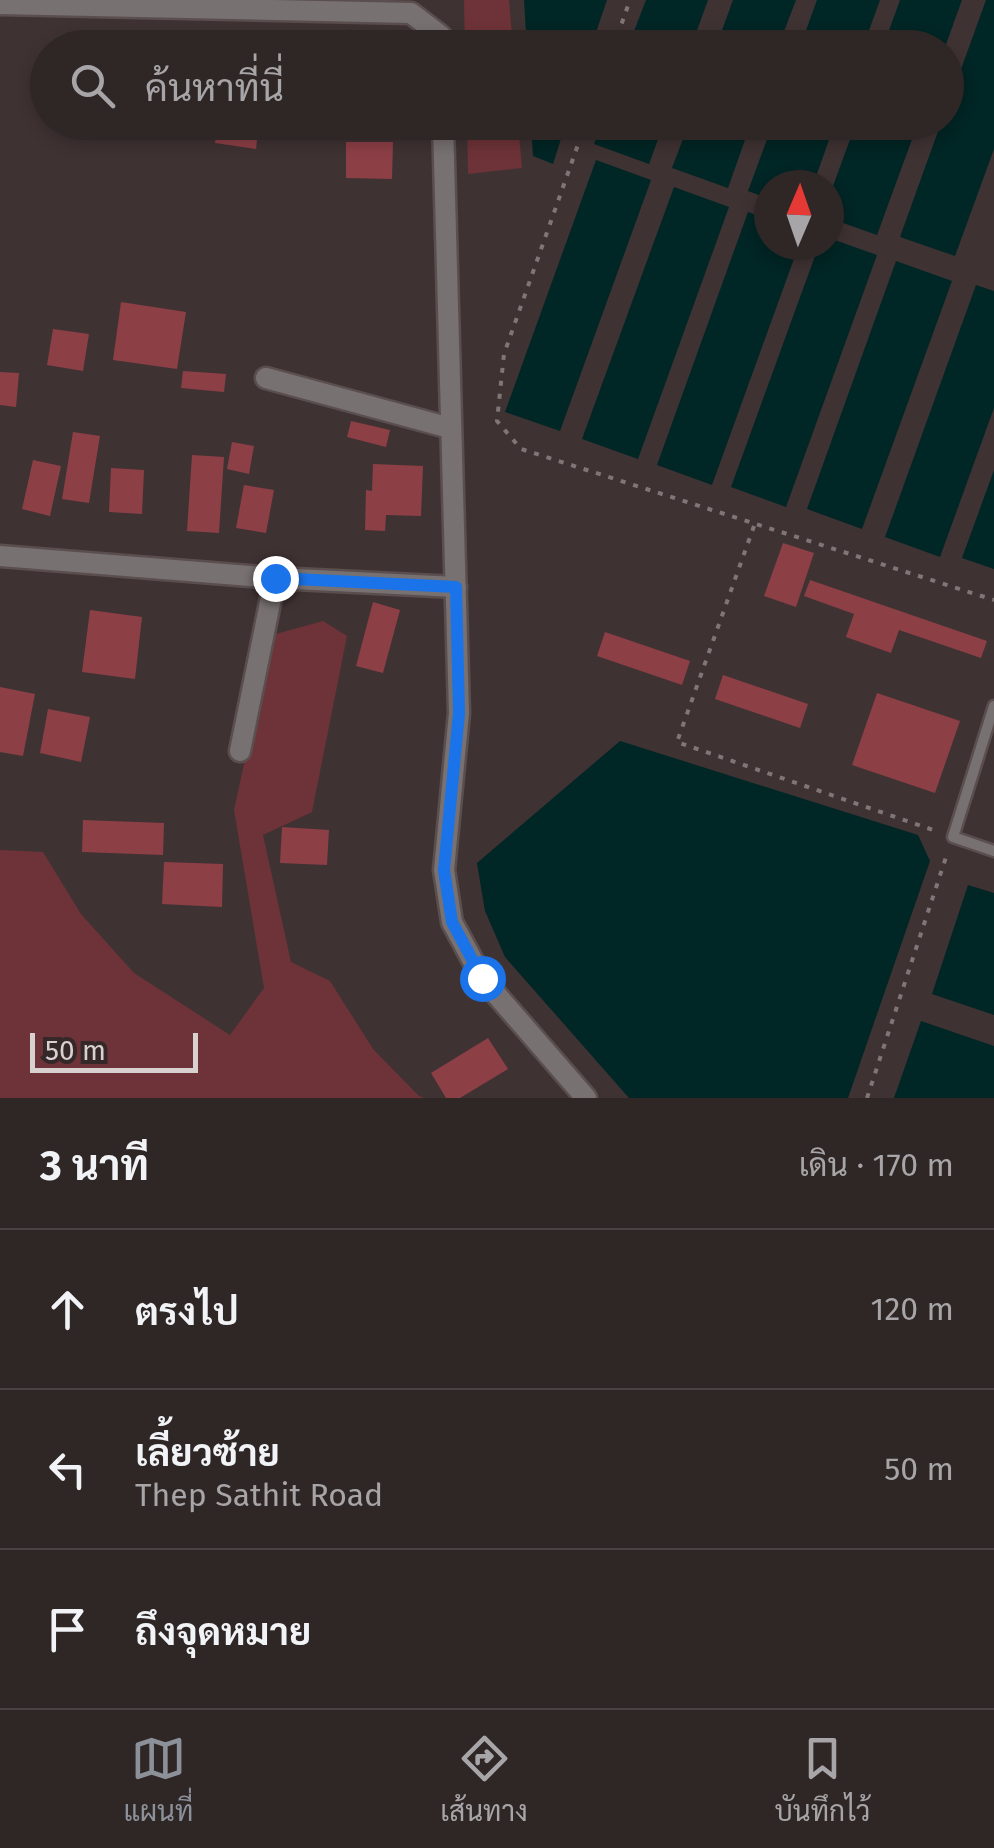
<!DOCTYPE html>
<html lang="th">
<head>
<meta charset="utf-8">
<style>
	body { margin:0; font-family:"Fira Sans",Sarabun,sans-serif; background:#3b3232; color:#f1f3f6 }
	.compass { position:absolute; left:754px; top:170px; width:90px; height:90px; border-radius:50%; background:#2f2626; box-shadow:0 5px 15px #0003; rotate:2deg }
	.scale { position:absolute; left:30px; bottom:25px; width:168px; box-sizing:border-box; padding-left:10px; border:5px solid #d9d0d0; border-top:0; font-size:28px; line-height:35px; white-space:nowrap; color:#d9d0d0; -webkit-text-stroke:8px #352829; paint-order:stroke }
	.stop { position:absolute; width:30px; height:30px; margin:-22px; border:8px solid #1a73e8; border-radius:50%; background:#fff }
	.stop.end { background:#1a73e8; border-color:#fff; box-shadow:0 2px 10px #0008 }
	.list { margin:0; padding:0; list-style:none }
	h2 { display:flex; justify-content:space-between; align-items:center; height:130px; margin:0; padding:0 40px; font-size:42px }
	h2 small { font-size:32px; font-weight:400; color:#a7a5a7 }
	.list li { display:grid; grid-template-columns:65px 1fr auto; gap:30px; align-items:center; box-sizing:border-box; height:160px; padding:0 40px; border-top:2px solid #4a4343 }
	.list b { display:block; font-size:38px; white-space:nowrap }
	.list p { margin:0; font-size:32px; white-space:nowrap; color:#a7a5a7 }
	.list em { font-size:32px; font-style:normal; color:#a7a5a7 }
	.icon { flex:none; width:55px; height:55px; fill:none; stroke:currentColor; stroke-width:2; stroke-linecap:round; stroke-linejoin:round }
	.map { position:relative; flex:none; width:994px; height:1098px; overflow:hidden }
	.search { position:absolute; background:#2f2626; box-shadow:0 5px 15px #0003; left:30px; right:30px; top:30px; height:110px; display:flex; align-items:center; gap:25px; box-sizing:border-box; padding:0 35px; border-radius:55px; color:#a7a5a7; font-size:38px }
	.sheet { height:610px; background:#2f2626 }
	nav { display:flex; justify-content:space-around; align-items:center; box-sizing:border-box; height:140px; border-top:2px solid #4a4343; background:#2f2626; font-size:28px; color:#a7a5a7 }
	nav a { display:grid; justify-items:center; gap:5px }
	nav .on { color:#8c9099 }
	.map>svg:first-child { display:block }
	.green { fill:#6e3338 }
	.water { fill:#002625 }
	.building { fill:#8d3f46 }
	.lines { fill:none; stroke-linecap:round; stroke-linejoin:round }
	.service-casing { stroke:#5b4e4f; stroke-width:15 }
	.minor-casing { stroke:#5b4e4f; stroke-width:25 }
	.path { stroke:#817677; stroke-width:4; stroke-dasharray:5 8; stroke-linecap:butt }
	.service { stroke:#787171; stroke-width:10 }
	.minor { stroke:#787171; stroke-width:20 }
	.route { stroke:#1a73e8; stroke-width:12 }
</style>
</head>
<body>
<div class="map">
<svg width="994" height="1098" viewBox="0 0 994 1098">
	<rect width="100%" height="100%" fill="#3f3233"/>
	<g class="green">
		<polygon points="464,0 509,0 513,47 465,47"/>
		<polygon points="467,123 518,123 522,168 468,174"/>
		<polygon points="323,621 347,636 312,812 263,835 291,962 330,981 373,1049 419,1096 424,1098 0,1098 0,850 43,852 81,914 134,973 230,1035 264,988 234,810 272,635"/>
	</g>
	<g class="water">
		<polygon points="524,0 607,0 591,47 527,48"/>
		<polygon points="646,0 708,0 691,47 628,47"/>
		<polygon points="733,0 796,0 778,47 716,47"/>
		<polygon points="817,0 880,0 863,47 800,47"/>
		<polygon points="900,0 962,0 945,47 883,47"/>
		<polygon points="986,0 994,0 994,149 955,256 900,237 941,123 946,122 947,108"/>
		<polygon points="531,123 566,123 553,164 533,156"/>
		<polygon points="601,123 664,123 649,164 594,144"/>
		<polygon points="689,123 751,123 728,188 672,168"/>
		<polygon points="773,123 835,123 813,185 769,185 769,199 748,191"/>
		<polygon points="856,123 918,123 877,235 829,218 829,197"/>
		<polygon points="596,160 651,180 560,431 505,412"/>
		<polygon points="674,187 729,207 638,459 582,439"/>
		<polygon points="748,212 769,219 769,245 799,245 712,485 657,465"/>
		<polygon points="829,238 877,255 786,507 731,487 819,245 829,245"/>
		<polygon points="896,261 952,281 862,529 807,509"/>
		<polygon points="976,285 994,291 994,408 940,557 885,537"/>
		<polygon points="994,470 994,569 962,558"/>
		<polygon points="620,741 918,835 930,861 848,1098 629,1098 505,957 485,911 477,863"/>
		<polygon points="968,885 994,893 994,1015 932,994"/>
		<polygon points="921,1021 994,1046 994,1098 894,1098"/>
	</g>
	<g class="building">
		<polygon points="152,122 190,122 188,136 151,130"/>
		<polygon points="218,122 259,122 256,149 215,143"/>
		<polygon points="346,142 393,142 392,179 346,178"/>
		<polygon points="121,302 186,312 177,369 113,360"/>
		<polygon points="53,329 89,334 83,371 47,365"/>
		<polygon points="183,371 226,374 224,392 181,388"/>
		<polygon points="0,372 19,373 16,407 0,405"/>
		<polygon points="351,421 390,430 386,447 347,437"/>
		<polygon points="73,432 100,436 89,503 62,499"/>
		<polygon points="232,442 254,446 249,474 227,469"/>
		<polygon points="192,455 224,457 219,533 187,531"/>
		<polygon points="33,460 61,466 50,516 22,509"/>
		<polygon points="373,464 423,466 421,516 386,515 385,531 365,530 366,490 372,491"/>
		<polygon points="111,468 144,470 142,514 109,512"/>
		<polygon points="244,485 274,490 266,533 236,528"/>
		<polygon points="783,543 814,553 796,607 764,596"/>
		<polygon points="810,580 987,641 981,658 899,630 891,653 846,637 854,614 804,596"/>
		<polygon points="373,602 400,610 383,673 356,666"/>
		<polygon points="90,610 142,617 135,679 82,672"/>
		<polygon points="605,632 690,661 682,685 597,656"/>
		<polygon points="723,675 808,704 800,728 715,699"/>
		<polygon points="0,687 35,694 23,756 0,752"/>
		<polygon points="877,693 960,721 935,793 852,765"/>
		<polygon points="48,709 90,717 81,762 40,753"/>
		<polygon points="83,820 164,823 163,855 82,852"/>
		<polygon points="282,827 329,830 327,865 280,863"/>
		<polygon points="164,862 223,864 222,907 162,904"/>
		<polygon points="488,1038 508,1069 460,1098 446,1098 431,1073"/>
	</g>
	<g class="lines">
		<g class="service-casing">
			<polyline id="service" points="994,706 953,837 994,851"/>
		</g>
		<g class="minor-casing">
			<g id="minor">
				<polyline points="0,4 411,13 441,36 441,48"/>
				<polyline points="443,122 459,713 444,870 452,922 482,978 586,1098"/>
				<polyline points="266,378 450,428"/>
				<polyline points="0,556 275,578 456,587"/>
				<polyline points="240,751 275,578"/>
			</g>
		</g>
		<g class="path">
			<polyline points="613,48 630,0"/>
			<polyline points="586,122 504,354 497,421 521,449 994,600"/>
			<polyline points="754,526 677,742 939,832"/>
			<polyline points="867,1098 948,851"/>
		</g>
		<use href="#service" class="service"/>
		<use href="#minor" class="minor"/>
	</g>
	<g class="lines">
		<polyline class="route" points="275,578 456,587 459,713 444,870 452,922 482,978"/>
	</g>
</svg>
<svg class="compass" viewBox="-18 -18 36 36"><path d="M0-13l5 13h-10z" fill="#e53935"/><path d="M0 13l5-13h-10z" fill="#a7a5a7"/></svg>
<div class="scale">50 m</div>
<div class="stop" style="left:482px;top:978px"></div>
<div class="stop end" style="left:275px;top:578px"></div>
<div class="search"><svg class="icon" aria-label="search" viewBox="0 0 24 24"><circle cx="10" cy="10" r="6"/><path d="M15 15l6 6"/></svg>ค้นหาที่นี่</div>
</div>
<section class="sheet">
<h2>3 นาที<small>เดิน · 170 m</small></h2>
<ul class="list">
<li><svg class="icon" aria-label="ahead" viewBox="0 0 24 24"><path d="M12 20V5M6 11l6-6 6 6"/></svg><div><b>ตรงไป</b></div><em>120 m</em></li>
<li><svg class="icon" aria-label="left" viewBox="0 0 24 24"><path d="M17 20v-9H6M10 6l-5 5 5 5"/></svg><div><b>เลี้ยวซ้าย</b><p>Thep Sathit Road</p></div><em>50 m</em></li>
<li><svg class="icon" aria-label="arrive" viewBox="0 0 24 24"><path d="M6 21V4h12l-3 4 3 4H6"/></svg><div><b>ถึงจุดหมาย</b></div></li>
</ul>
</section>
<nav>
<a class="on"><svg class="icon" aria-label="map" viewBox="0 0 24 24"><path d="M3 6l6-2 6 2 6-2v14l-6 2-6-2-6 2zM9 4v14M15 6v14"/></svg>แผนที่</a>
<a><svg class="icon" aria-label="directions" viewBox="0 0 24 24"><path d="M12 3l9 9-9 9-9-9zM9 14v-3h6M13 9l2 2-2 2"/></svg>เส้นทาง</a>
<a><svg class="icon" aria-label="saved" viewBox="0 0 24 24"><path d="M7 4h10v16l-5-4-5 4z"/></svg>บันทึกไว้</a>
</nav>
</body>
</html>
